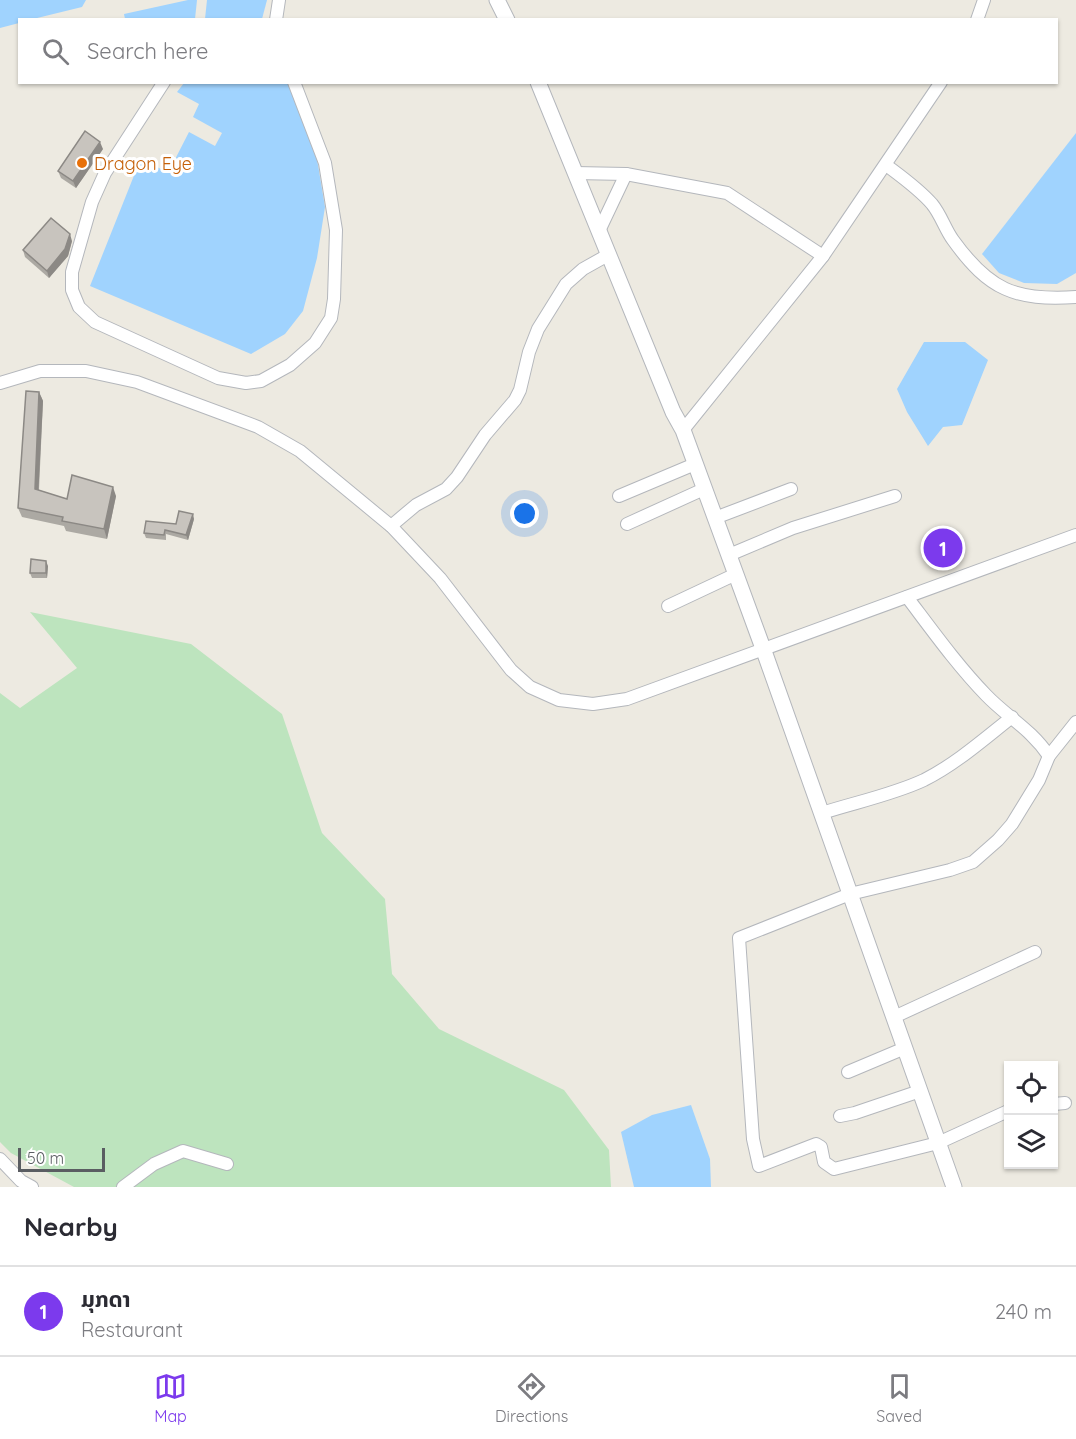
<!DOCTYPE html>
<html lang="en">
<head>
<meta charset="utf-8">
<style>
	body { margin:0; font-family:Quicksand,"Noto Sans Lao",sans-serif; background:#f2f2f3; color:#2b2b33 }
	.controls { position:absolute; right:18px; bottom:18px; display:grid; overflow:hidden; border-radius:0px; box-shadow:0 2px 4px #0004 }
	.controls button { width:54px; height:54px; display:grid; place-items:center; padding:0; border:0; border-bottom:2px solid #e1e1e2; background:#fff; color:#2b2b33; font:30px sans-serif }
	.scale { position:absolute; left:18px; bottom:15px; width:87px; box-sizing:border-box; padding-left:6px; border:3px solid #5a5d62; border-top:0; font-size:16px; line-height:21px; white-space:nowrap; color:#5a5d62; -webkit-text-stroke:4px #fff; paint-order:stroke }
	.you { position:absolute; left:525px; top:514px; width:21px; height:21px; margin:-15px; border:4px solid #fff; border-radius:50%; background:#1a73e8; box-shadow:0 0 0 9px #1a73e833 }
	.badge { display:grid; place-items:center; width:39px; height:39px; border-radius:50%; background:#7c3aed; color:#fff; font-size:20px; font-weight:700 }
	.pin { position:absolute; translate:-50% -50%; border:3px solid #fff; box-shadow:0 2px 6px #0006 }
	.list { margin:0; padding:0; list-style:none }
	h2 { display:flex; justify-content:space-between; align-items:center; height:78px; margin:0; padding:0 24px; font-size:26px }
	h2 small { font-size:20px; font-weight:400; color:#7c7c81 }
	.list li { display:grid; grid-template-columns:39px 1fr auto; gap:18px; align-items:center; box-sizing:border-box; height:90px; padding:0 24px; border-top:2px solid #e1e1e2 }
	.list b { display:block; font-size:22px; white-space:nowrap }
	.list p { margin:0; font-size:20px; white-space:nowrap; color:#7c7c81 }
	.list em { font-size:20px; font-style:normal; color:#7c7c81 }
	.icon { flex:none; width:33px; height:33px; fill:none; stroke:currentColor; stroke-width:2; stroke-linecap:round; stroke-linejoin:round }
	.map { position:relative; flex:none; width:1076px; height:1187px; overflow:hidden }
	.search { position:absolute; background:#fff; box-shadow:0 2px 4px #0004; left:18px; right:18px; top:18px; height:66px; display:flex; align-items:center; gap:15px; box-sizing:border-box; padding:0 21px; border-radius:0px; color:#7c7c81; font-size:22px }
	.sheet { height:168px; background:#fff }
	nav { display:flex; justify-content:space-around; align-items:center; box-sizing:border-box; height:84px; border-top:2px solid #e1e1e2; background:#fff; font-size:16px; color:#7c7c81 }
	nav a { display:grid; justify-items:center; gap:3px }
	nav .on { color:#7c3aed }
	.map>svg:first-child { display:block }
	.green { fill:#bde4be }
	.water { fill:#a0d3fe }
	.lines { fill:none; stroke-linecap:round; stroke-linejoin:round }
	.minor-casing { stroke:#b4b7bc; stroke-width:14 }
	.tertiary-casing { stroke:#b4b7bc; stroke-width:17 }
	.minor { stroke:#fff; stroke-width:12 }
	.tertiary { stroke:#fff; stroke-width:15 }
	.wall { fill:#aca9a3 }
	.shaded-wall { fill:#8c8985 }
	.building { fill:#c8c4be; stroke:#8c8985; stroke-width:1.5 }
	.food-dot { fill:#e8710a; stroke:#fff; stroke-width:2 }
	.labels { text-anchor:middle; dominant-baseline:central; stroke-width:6; stroke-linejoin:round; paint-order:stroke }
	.food-label { font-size:18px; fill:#c56008; stroke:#fff; text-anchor:start }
</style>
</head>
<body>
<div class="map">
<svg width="1076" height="1187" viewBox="0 0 1076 1187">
	<rect width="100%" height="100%" fill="#edeae1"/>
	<polygon class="green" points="30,612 191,644 282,714 322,833 385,899 392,974 439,1029 564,1090 609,1150 611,1187 74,1187 11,1153 0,1142 0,693 20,708 77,668"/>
	<g class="water">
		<polygon points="0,0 86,0 82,7 33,19 20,20 19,23 0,28"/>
		<polygon points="188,0 197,0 195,19 125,19 124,14"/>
		<polygon points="207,0 267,0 262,19 205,19"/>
		<polygon points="184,83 289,83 315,147 325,207 317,258 303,311 285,334 251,354 90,286 141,158 168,173 189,132 215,146 222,133 193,117 199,104 177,92"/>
		<polygon points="1076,133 1076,273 1057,284 1024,283 999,273 982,254"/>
		<polygon points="924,342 965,342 988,360 962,425 943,427 928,446 907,412 897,389"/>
		<polygon points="691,1105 710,1159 711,1187 634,1187 621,1132 652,1115"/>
	</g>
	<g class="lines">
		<g class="minor-casing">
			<g id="minor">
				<polyline points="276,20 279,0"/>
				<polyline points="977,20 984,0"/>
				<polyline points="164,82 105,173 92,202 72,272 72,290 79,307 95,322 218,378 246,383 261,381 290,365 315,343 331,318 334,299 336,230 325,163 294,82"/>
				<path d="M 886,165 C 902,177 919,189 932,204 C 941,215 945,229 953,240 C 989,290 1015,301 1076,297"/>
				<polyline points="575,173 626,174 727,193 823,256"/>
				<polyline points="599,231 626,174"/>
				<polyline points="0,383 40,371 86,371 137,382 258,427 300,451 391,526 440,578 511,670 530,687 559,700 593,704 627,699 1076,535"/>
				<polyline points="683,430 823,256 941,82"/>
				<polyline points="619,496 695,464"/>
				<polyline points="715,518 791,489"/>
				<polyline points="627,524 704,489"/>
				<polyline points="391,526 416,505 446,489 457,477 485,435 515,400 520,390 529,352 538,329 566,284 583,269 608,255"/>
				<polyline points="729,555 793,528 895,496"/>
				<path d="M 907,597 C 932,630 957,665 986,695 C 1007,717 1031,729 1049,756"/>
				<polyline points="668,606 736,574"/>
				<path d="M 822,813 C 856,802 892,795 924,780 C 956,764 984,739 1012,717"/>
				<polyline points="894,1017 1035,952"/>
				<polyline points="848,1072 905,1048"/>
				<polyline points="1054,1104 1065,1103"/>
				<polyline points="1008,1111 938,1143 834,1169 824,1162 821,1147 816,1144 759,1166 753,1139 739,938 850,894 950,870 973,862 998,840 1012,824 1039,780 1049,756 1076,722"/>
				<polyline points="840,1116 855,1113 920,1091"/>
				<polyline points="0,1159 21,1181 32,1187"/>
				<polyline points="123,1187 154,1164 183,1151 227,1164"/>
			</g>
		</g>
		<g class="tertiary-casing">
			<g id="tertiary">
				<polyline points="497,0 507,20"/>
				<polyline points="538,82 673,412 683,430 764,651 954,1187"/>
			</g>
		</g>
		<use href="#minor" class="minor"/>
		<use href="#tertiary" class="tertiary"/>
	</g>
	<g class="wall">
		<polygon points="103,149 76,188 61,178 58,171"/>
		<polygon points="72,241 68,256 49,278 25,257 23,250"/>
		<polygon points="39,392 43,401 39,490 67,499 116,496 107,539 66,531 64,526 22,517 18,508"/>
		<polygon points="194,519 188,540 166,534 166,540 146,538 144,533"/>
		<polygon points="48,566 47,578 32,578 30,573"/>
	</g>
	<g class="shaded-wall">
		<polygon points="100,142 103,149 76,188 73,181"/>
		<polygon points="70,234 72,241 68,256 49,278 47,271"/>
		<polygon points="39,392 43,401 38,499 35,489"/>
		<polygon points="113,487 116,496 107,539 104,529"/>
		<polygon points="193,514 194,519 188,540 186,535"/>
		<polygon points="46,561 48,566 47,578 46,573"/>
	</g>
	<g class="building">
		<polygon points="85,131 100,142 73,181 58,171"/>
		<polygon points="51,218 70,234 65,249 47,271 23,250"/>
		<polygon points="26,391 39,392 35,489 67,499 72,475 113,487 104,529 62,521 63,517 18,508"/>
		<polygon points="179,511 193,514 186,535 165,530 164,535 144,533 146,521 176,524"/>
		<polygon points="31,559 46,561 46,573 30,573"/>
	</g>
	<circle class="food-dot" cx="82" cy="163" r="6"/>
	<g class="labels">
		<g class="food-label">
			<text x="94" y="163">Dragon Eye</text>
		</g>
	</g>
</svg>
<div class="controls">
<button><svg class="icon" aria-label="locate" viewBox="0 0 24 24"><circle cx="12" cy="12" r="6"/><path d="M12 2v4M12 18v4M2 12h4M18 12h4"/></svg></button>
<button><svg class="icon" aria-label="layers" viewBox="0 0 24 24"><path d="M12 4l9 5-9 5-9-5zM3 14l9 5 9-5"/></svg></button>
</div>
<div class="scale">50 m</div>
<div class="you"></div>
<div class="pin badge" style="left:943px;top:548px">1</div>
<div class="search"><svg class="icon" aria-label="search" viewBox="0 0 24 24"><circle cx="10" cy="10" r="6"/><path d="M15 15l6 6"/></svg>Search here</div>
</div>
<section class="sheet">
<h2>Nearby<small></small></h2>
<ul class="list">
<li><span class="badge">1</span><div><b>ມຸກດາ</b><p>Restaurant</p></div><em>240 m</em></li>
</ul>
</section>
<nav>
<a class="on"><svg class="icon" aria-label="map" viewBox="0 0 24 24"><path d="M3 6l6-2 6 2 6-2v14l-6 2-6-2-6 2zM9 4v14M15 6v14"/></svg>Map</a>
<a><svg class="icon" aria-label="directions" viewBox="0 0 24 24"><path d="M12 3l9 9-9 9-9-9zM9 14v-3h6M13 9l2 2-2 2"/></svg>Directions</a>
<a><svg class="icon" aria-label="saved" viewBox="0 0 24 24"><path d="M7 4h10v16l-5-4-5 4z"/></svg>Saved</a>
</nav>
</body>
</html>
